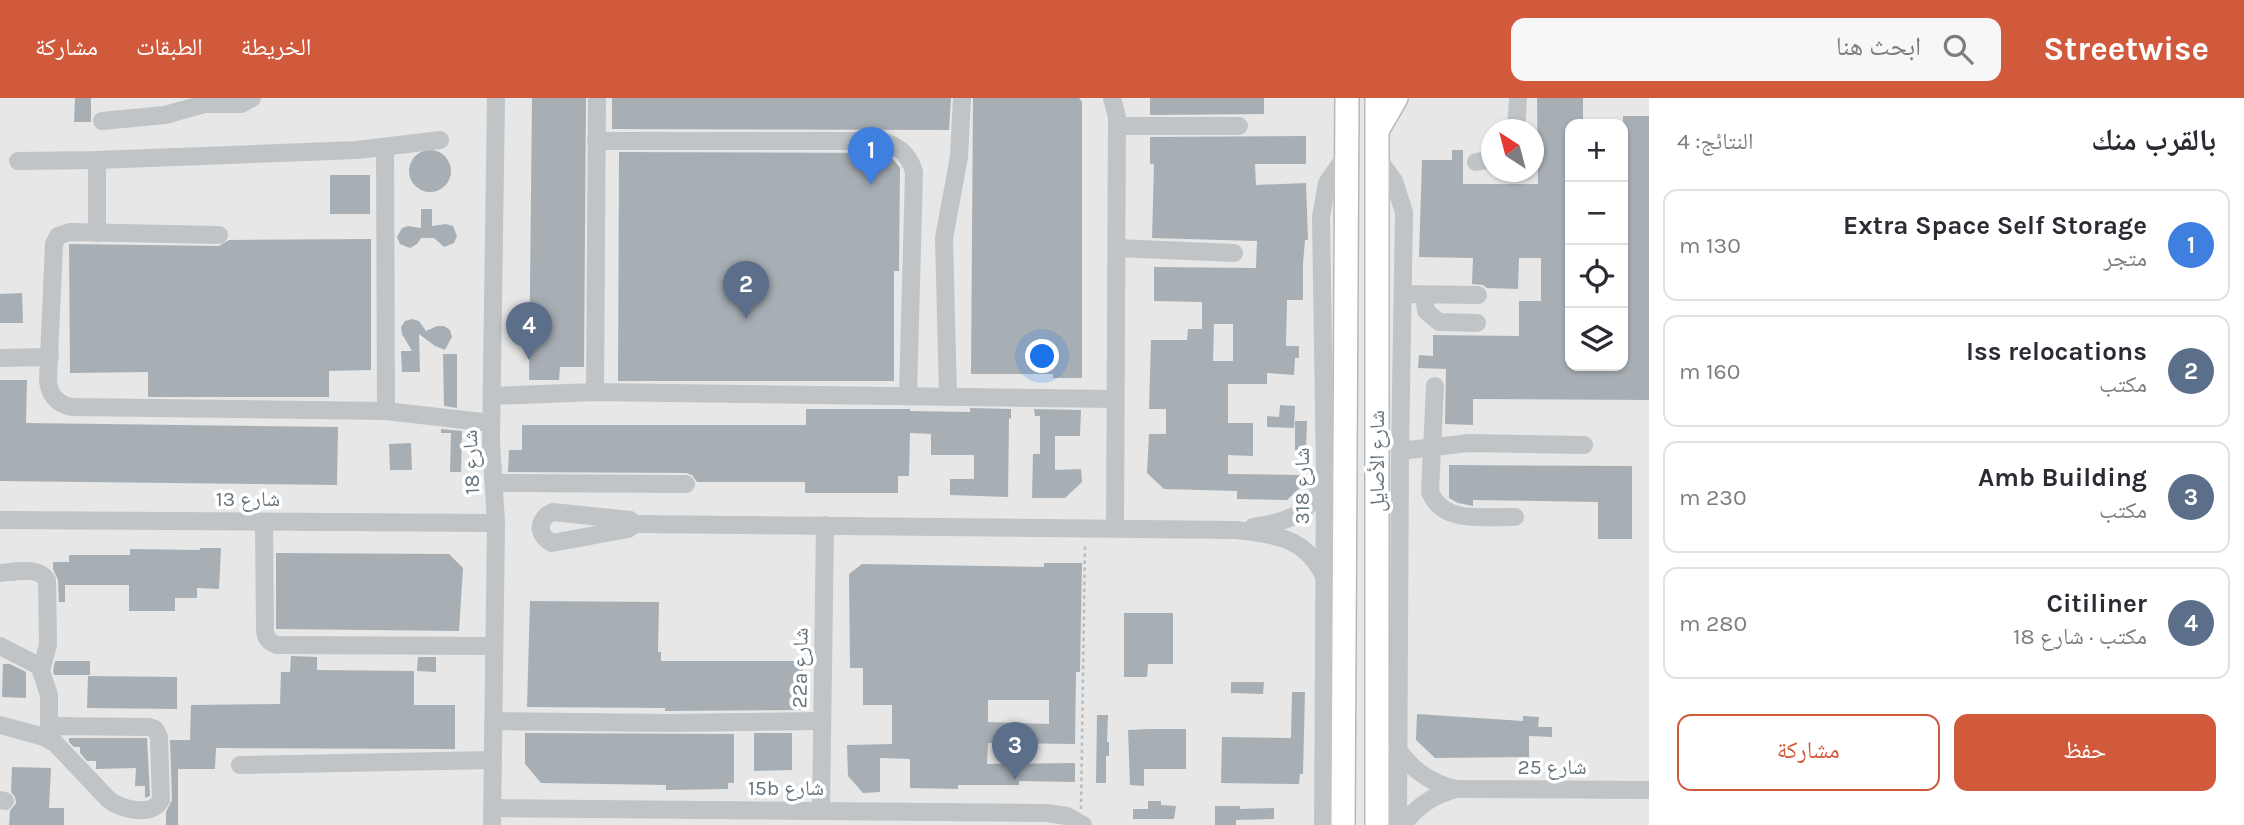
<!DOCTYPE html>
<html lang="ar">
<head>
<meta charset="utf-8">
<style>
	body { margin:0; font-family:Karla,"Noto Naskh Arabic",sans-serif; background:#f7f7f7; color:#2b2b33; direction:rtl }
	.controls { position:absolute; right:21px; top:21px; display:grid; overflow:hidden; border-radius:14px; box-shadow:0 2px 5px #0004 }
	.controls button { width:63px; height:63px; display:grid; place-items:center; padding:0; border:0; border-bottom:2px solid #e1e1e2; background:#fff; color:#2b2b33; font:35px sans-serif }
	.compass { position:absolute; left:1481px; top:21px; width:63px; height:63px; border-radius:50%; background:#fff; box-shadow:0 2px 5px #0004; rotate:324deg }
	.you { position:absolute; left:1043px; top:259px; width:24px; height:24px; margin:-18px; border:5px solid #fff; border-radius:50%; background:#1a73e8; box-shadow:0 0 0 10px #1a73e833 }
	.badge { display:grid; place-items:center; width:46px; height:46px; border-radius:50%; background:#d15a3d; color:#fff; font-size:23px; font-weight:700 }
	.pin { position:absolute; translate:-50% -58px; filter:drop-shadow(0 2px 4px #0008) }
	.pin::after { content:''; position:absolute; top:37px; width:24px; height:21px; background:inherit; clip-path:polygon(0 0,100% 0,50% 100%) }
	.list { margin:0; padding:0; list-style:none }
	h2 { display:flex; justify-content:space-between; align-items:center; height:91px; margin:0; padding:0 28px; font-size:30px }
	h2 small { font-size:23px; font-weight:400; color:#7c7c81 }
	.list li { display:grid; grid-template-columns:46px 1fr auto; gap:21px; align-items:center; box-sizing:border-box; height:112px; margin:0 14px 14px; padding:0 14px; border:2px solid #e1e1e2; border-radius:14px }
	.list b { display:block; font-size:26px; white-space:nowrap }
	.list p { margin:0; font-size:23px; white-space:nowrap; color:#7c7c81 }
	.list em { font-size:23px; font-style:normal; color:#7c7c81 }
	.actions { display:flex; gap:14px; padding:21px 28px }
	.actions a { flex:1; padding:16px 0; border:2px solid #d15a3d; border-radius:14px; text-align:center; font-size:24px; color:#d15a3d }
	.actions .main { background:#d15a3d; color:#fff }
	.icon { flex:none; width:38px; height:38px; fill:none; stroke:currentColor; stroke-width:2; stroke-linecap:round; stroke-linejoin:round }
	.map { position:relative; flex:none; width:1649px; height:727px; overflow:hidden; direction:ltr }
	header { display:flex; align-items:center; gap:42px; box-sizing:border-box; height:98px; padding:0 35px; background:#d15a3d; color:#fff }
	header strong { font-size:33px }
	nav { display:flex; gap:38px; margin-inline-start:auto; font-size:24px }
	.search { width:490px; height:63px; background:#f7f7f7; display:flex; align-items:center; gap:18px; box-sizing:border-box; padding:0 24px; border-radius:14px; color:#7c7c81; font-size:26px }
	main { display:flex }
	aside { flex:1; background:#fff }
	.map>svg:first-child { display:block }
	.built { fill:#e6e7e6; fill-rule:evenodd }
	.building { fill:#a8afb4; fill-rule:evenodd }
	.lines { fill:none; stroke-linecap:round; stroke-linejoin:round }
	.major-casing { stroke:#b4b8bb; stroke-width:26 }
	.path { stroke:#babdbf; stroke-width:2.5; stroke-dasharray:3.5 3.5; stroke-linecap:butt }
	.minor { stroke:#c0c4c7; stroke-width:18 }
	.major { stroke:#fff; stroke-width:23 }
	.labels { text-anchor:middle; dominant-baseline:central; stroke-width:7; stroke-linejoin:round; paint-order:stroke }
	.street-label { font-size:21px; fill:#66747e; stroke:#fff }
</style>
</head>
<body>
<header>
<strong>Streetwise</strong>
<div class="search"><svg class="icon" aria-label="search" viewBox="0 0 24 24"><circle cx="10" cy="10" r="6"/><path d="M15 15l6 6"/></svg>ابحث هنا</div>
<nav><a>الخريطة</a><a>الطبقات</a><a>مشاركة</a></nav>
</header>
<main>
<aside>
<h2>بالقرب منك<small>النتائج: 4</small></h2>
<ul class="list">
<li><span class="badge" style="background:#3f7fe0">1</span><div><b>Extra Space Self Storage</b><p>متجر</p></div><em>130 m</em></li>
<li><span class="badge" style="background:#5c6f8a">2</span><div><b>Iss relocations</b><p>مكتب</p></div><em>160 m</em></li>
<li><span class="badge" style="background:#5c6f8a">3</span><div><b>Amb Building</b><p>مكتب</p></div><em>230 m</em></li>
<li><span class="badge" style="background:#5c6f8a">4</span><div><b>Citiliner</b><p>مكتب · شارع 18</p></div><em>280 m</em></li>
</ul>
<div class="actions"><a class="main">حفظ</a><a>مشاركة</a></div>
</aside>
<div class="map">
<svg width="1649" height="727" viewBox="0 0 1649 727">
	<rect width="100%" height="100%" fill="#f8f8f6"/>
	<path class="built" d="M 0,0 L 1649,0 L 1649,727 L 0,727 ZM 1570,26 L 1623,26 L 1623,268 L 1570,268 ZM 1492,32 L 1534,32 L 1534,74 L 1492,74 Z"/>
	<g class="building">
		<polygon points="75,0 91,0 91,24 74,24"/>
		<polygon points="532,0 586,0 584,269 560,269 559,282 529,282"/>
		<polygon points="612,0 951,0 949,32 612,31"/>
		<polygon points="973,0 1079,0 1082,4 1082,280 1053,280 1053,276 971,276"/>
		<polygon points="1150,0 1264,0 1264,16 1150,17"/>
		<polygon points="1537,0 1583,0 1583,26 1570,26 1570,268 1623,268 1623,18 1649,18 1649,302 1473,301 1473,327 1445,326 1446,271 1418,270 1419,257 1433,258 1433,237 1519,238 1519,203 1541,203 1541,160 1519,160 1518,191 1487,190 1483,187 1472,186 1473,160 1419,159 1422,62 1452,62 1452,52 1463,52 1463,86 1538,86"/>
		<path d="M 1306,38 L 1306,66 L 1255,66 L 1256,87 L 1306,85 L 1308,142 L 1305,142 L 1303,166 L 1303,202 L 1287,202 L 1286,248 L 1299,248 L 1299,260 L 1295,260 L 1294,277 L 1267,275 L 1267,286 L 1228,286 L 1228,325 L 1253,325 L 1253,358 L 1228,357 L 1228,376 L 1299,377 L 1300,390 L 1287,402 L 1237,401 L 1237,393 L 1164,391 L 1147,375 L 1149,336 L 1166,336 L 1166,311 L 1149,311 L 1151,242 L 1187,242 L 1188,231 L 1202,231 L 1202,204 L 1154,203 L 1154,169 L 1256,170 L 1257,143 L 1152,140 L 1154,66 L 1150,66 L 1150,39 ZM 1214,226 L 1233,226 L 1233,263 L 1213,263 Z"/>
		<circle cx="430" cy="73" r="21"/>
		<polygon points="619,54 876,55 893,61 900,70 899,173 894,173 894,283 618,283"/>
		<rect x="330" y="77" width="40" height="39"/>
		<polygon points="421,111 432,111 432,128 446,126 453,128 457,138 454,145 444,149 434,140 421,140 417,146 410,150 400,146 397,139 402,130 408,128 421,130"/>
		<polygon points="371,141 371,272 329,273 329,299 148,299 148,274 70,275 69,146 219,148 229,142"/>
		<polygon points="22,195 23,225 0,225 0,196"/>
		<polygon points="412,221 419,223 426,233 437,228 444,228 450,232 452,239 445,252 435,248 419,236 420,274 402,274 401,253 412,253 402,236 401,229 405,223"/>
		<polygon points="443,256 457,256 457,310 444,308"/>
		<polygon points="0,282 27,282 26,325 338,329 337,387 0,383"/>
		<polygon points="1280,307 1295,308 1294,330 1267,329 1267,318 1279,319"/>
		<polygon points="970,310 1011,311 1011,321 1009,320 1008,399 950,397 950,381 974,381 974,357 931,357 931,336 910,335 909,378 898,378 898,395 805,395 805,384 697,384 692,377 686,375 508,374 509,352 522,352 522,327 806,327 806,311 910,311 910,313 970,314"/>
		<polygon points="1034,311 1081,312 1080,338 1055,338 1055,372 1081,371 1082,384 1065,400 1032,400 1033,356 1040,356 1040,318 1035,318"/>
		<polygon points="1295,323 1307,323 1306,352 1295,352"/>
		<polygon points="441,331 462,333 461,374 450,374 451,335 441,335"/>
		<polygon points="411,345 412,372 390,372 389,346"/>
		<polygon points="1449,367 1632,368 1632,441 1598,441 1598,404 1473,402 1473,408 1458,405 1449,400"/>
		<polygon points="200,450 221,450 219,491 197,490 197,500 175,500 175,513 129,513 129,487 65,487 65,504 59,504 58,482 53,471 53,464 69,464 69,457 130,457 130,451 200,452"/>
		<polygon points="276,455 449,456 463,470 459,533 276,531"/>
		<path d="M 1044,465 L 1082,465 L 1080,574 L 1076,574 L 1075,646 L 988,645 L 987,666 L 1075,665 L 1075,684 L 1019,683 L 1019,687 L 958,687 L 958,691 L 910,690 L 910,661 L 880,660 L 880,694 L 863,695 L 848,678 L 847,647 L 892,646 L 892,607 L 863,607 L 863,570 L 850,570 L 849,476 L 862,466 L 1044,469 ZM 988,602 L 1049,602 L 1049,626 L 988,624 Z"/>
		<polygon points="530,503 659,504 658,554 661,554 661,563 803,563 803,612 665,613 665,610 527,609"/>
		<polygon points="1124,515 1173,515 1173,566 1148,566 1147,579 1124,579"/>
		<polygon points="291,558 317,559 317,572 414,573 414,607 455,607 455,651 216,650 215,671 178,671 178,727 166,727 166,714 172,702 170,642 190,642 191,607 280,606 281,574 290,574"/>
		<polygon points="418,559 436,559 436,574 417,573"/>
		<polygon points="55,563 90,563 90,577 54,577 53,573"/>
		<polygon points="3,566 10,566 26,574 26,600 2,599"/>
		<polygon points="88,578 177,579 177,611 87,610"/>
		<polygon points="1231,584 1264,584 1263,596 1231,595"/>
		<polygon points="1292,594 1305,594 1303,676 1300,676 1299,686 1221,685 1222,639 1291,640"/>
		<polygon points="1417,616 1523,623 1523,618 1539,619 1538,629 1552,629 1552,639 1529,638 1529,659 1435,660 1416,642"/>
		<polygon points="1097,617 1108,617 1107,644 1109,644 1109,658 1106,658 1106,685 1096,685"/>
		<polygon points="1149,631 1186,631 1186,671 1144,671 1144,688 1130,687 1128,632"/>
		<polygon points="525,635 734,636 734,685 728,685 728,691 666,692 666,687 541,685 525,666"/>
		<polygon points="754,635 792,635 792,672 754,673"/>
		<polygon points="69,640 147,640 150,698 145,700 145,688 135,688 136,670 96,671 96,663 87,663 80,655 80,649 74,649 69,644"/>
		<polygon points="12,669 51,670 49,710 64,710 64,727 9,727 10,713 16,705 15,699 11,694"/>
		<polygon points="1148,703 1161,703 1161,707 1176,708 1174,721 1133,721 1133,711 1148,711"/>
		<polygon points="1215,708 1240,708 1240,711 1274,710 1274,721 1236,722 1236,727 1215,727"/>
	</g>
	<g class="lines">
		<g class="major-casing">
			<g id="major">
				<polyline points="1378,31 1396,0"/>
				<polyline points="1343,727 1347,0"/>
				<polyline points="1377,727 1377,0"/>
			</g>
		</g>
		<polyline class="path" points="1081,711 1085,445"/>
		<g class="minor">
			<polyline points="1112,0 1117,19 1115,430"/>
			<polyline points="102,23 165,17 204,6 241,6 252,0"/>
			<polyline points="1117,28 1239,28"/>
			<polyline points="1516,32 1518,0"/>
			<path d="M 596,43 L 875,43 C 895,44 909,55 914,74 L 908,298"/>
			<polyline points="385,49 386,313"/>
			<polyline points="1376,58 1394,83 1404,114 1400,353 1398,727"/>
			<polyline points="18,63 97,62 357,52 440,42"/>
			<polyline points="1476,64 1492,61"/>
			<polyline points="97,135 97,62"/>
			<path d="M 219,137 L 70,134 L 58,138 L 54,146 L 48,282 C 49,297 58,307 73,309 L 386,313 L 491,325"/>
			<polyline points="1117,150 1234,155"/>
			<polyline points="1403,196 1478,197"/>
			<polyline points="1424,197 1426,213 1439,224 1477,225"/>
			<polyline points="0,260 50,259"/>
			<path d="M 1435,288 L 1430,394 C 1443,427 1486,418 1515,419"/>
			<polyline points="595,294 597,0"/>
			<polyline points="492,298 595,294 1115,301"/>
			<polyline points="948,298 944,140 959,59 962,0"/>
			<polyline points="1400,353 1469,345 1584,347"/>
			<polyline points="494,385 686,386"/>
			<path d="M 553,414 L 630,422 L 635,426 L 628,431 L 552,445 C 539,438 537,427 547,417 Z"/>
			<polyline points="0,422 496,425"/>
			<path d="M 264,424 L 265,532 C 265,540 270,545 277,547 L 494,548"/>
			<path d="M 635,426 L 1236,432 C 1276,437 1306,439 1325,480"/>
			<path d="M 1253,429 C 1287,424 1311,417 1323,382"/>
			<path d="M 0,475 C 14,474 39,468 47,482 L 48,547 L 41,573 L 49,597 L 49,639"/>
			<polyline points="0,548 41,569"/>
			<polyline points="493,623 668,625 822,623"/>
			<path d="M 0,627 L 44,639 L 55,645 L 108,701 C 120,712 153,719 161,702 L 159,639 L 155,631 L 149,629 L 49,628"/>
			<path d="M 1397,650 C 1412,672 1430,685 1456,691 L 1649,692"/>
			<polyline points="240,667 493,662"/>
			<polyline points="0,702 5,703"/>
			<polyline points="493,710 1047,715 1067,718 1083,727"/>
			<polyline points="821,713 825,427"/>
			<polyline points="492,727 496,425 491,343 496,0"/>
			<polyline points="1323,727 1325,378 1321,119 1327,85 1347,56"/>
			<path d="M 1403,727 C 1417,708 1433,697 1456,691"/>
		</g>
		<use href="#major" class="major"/>
	</g>
	<g class="labels">
		<g class="street-label">
			<text transform="translate(1377 363) rotate(-90)">شارع الأصايل</text>
			<text transform="translate(471 364) rotate(-92)">شارع 18</text>
			<text transform="translate(1302 388) rotate(-90)">شارع 318</text>
			<text x="248" y="401">شارع 13</text>
			<text transform="translate(800 570) rotate(-89)">22a شارع</text>
			<text x="1552" y="669">شارع 25</text>
			<text x="786" y="690">15b شارع</text>
		</g>
	</g>
</svg>
<div class="controls">
<button>+</button>
<button>−</button>
<button><svg class="icon" aria-label="locate" viewBox="0 0 24 24"><circle cx="12" cy="12" r="6"/><path d="M12 2v4M12 18v4M2 12h4M18 12h4"/></svg></button>
<button><svg class="icon" aria-label="layers" viewBox="0 0 24 24"><path d="M12 4l9 5-9 5-9-5zM3 14l9 5 9-5"/></svg></button>
</div>
<svg class="compass" viewBox="-18 -18 36 36"><path d="M0-13l5 13h-10z" fill="#e53935"/><path d="M0 13l5-13h-10z" fill="#7c7c81"/></svg>
<div class="you"></div>
<div class="pin badge" style="left:871px;top:87px;background:#3f7fe0">1</div>
<div class="pin badge" style="left:746px;top:221px;background:#5c6f8a">2</div>
<div class="pin badge" style="left:1015px;top:682px;background:#5c6f8a">3</div>
<div class="pin badge" style="left:529px;top:262px;background:#5c6f8a">4</div>
</div>
</main>
</body>
</html>
